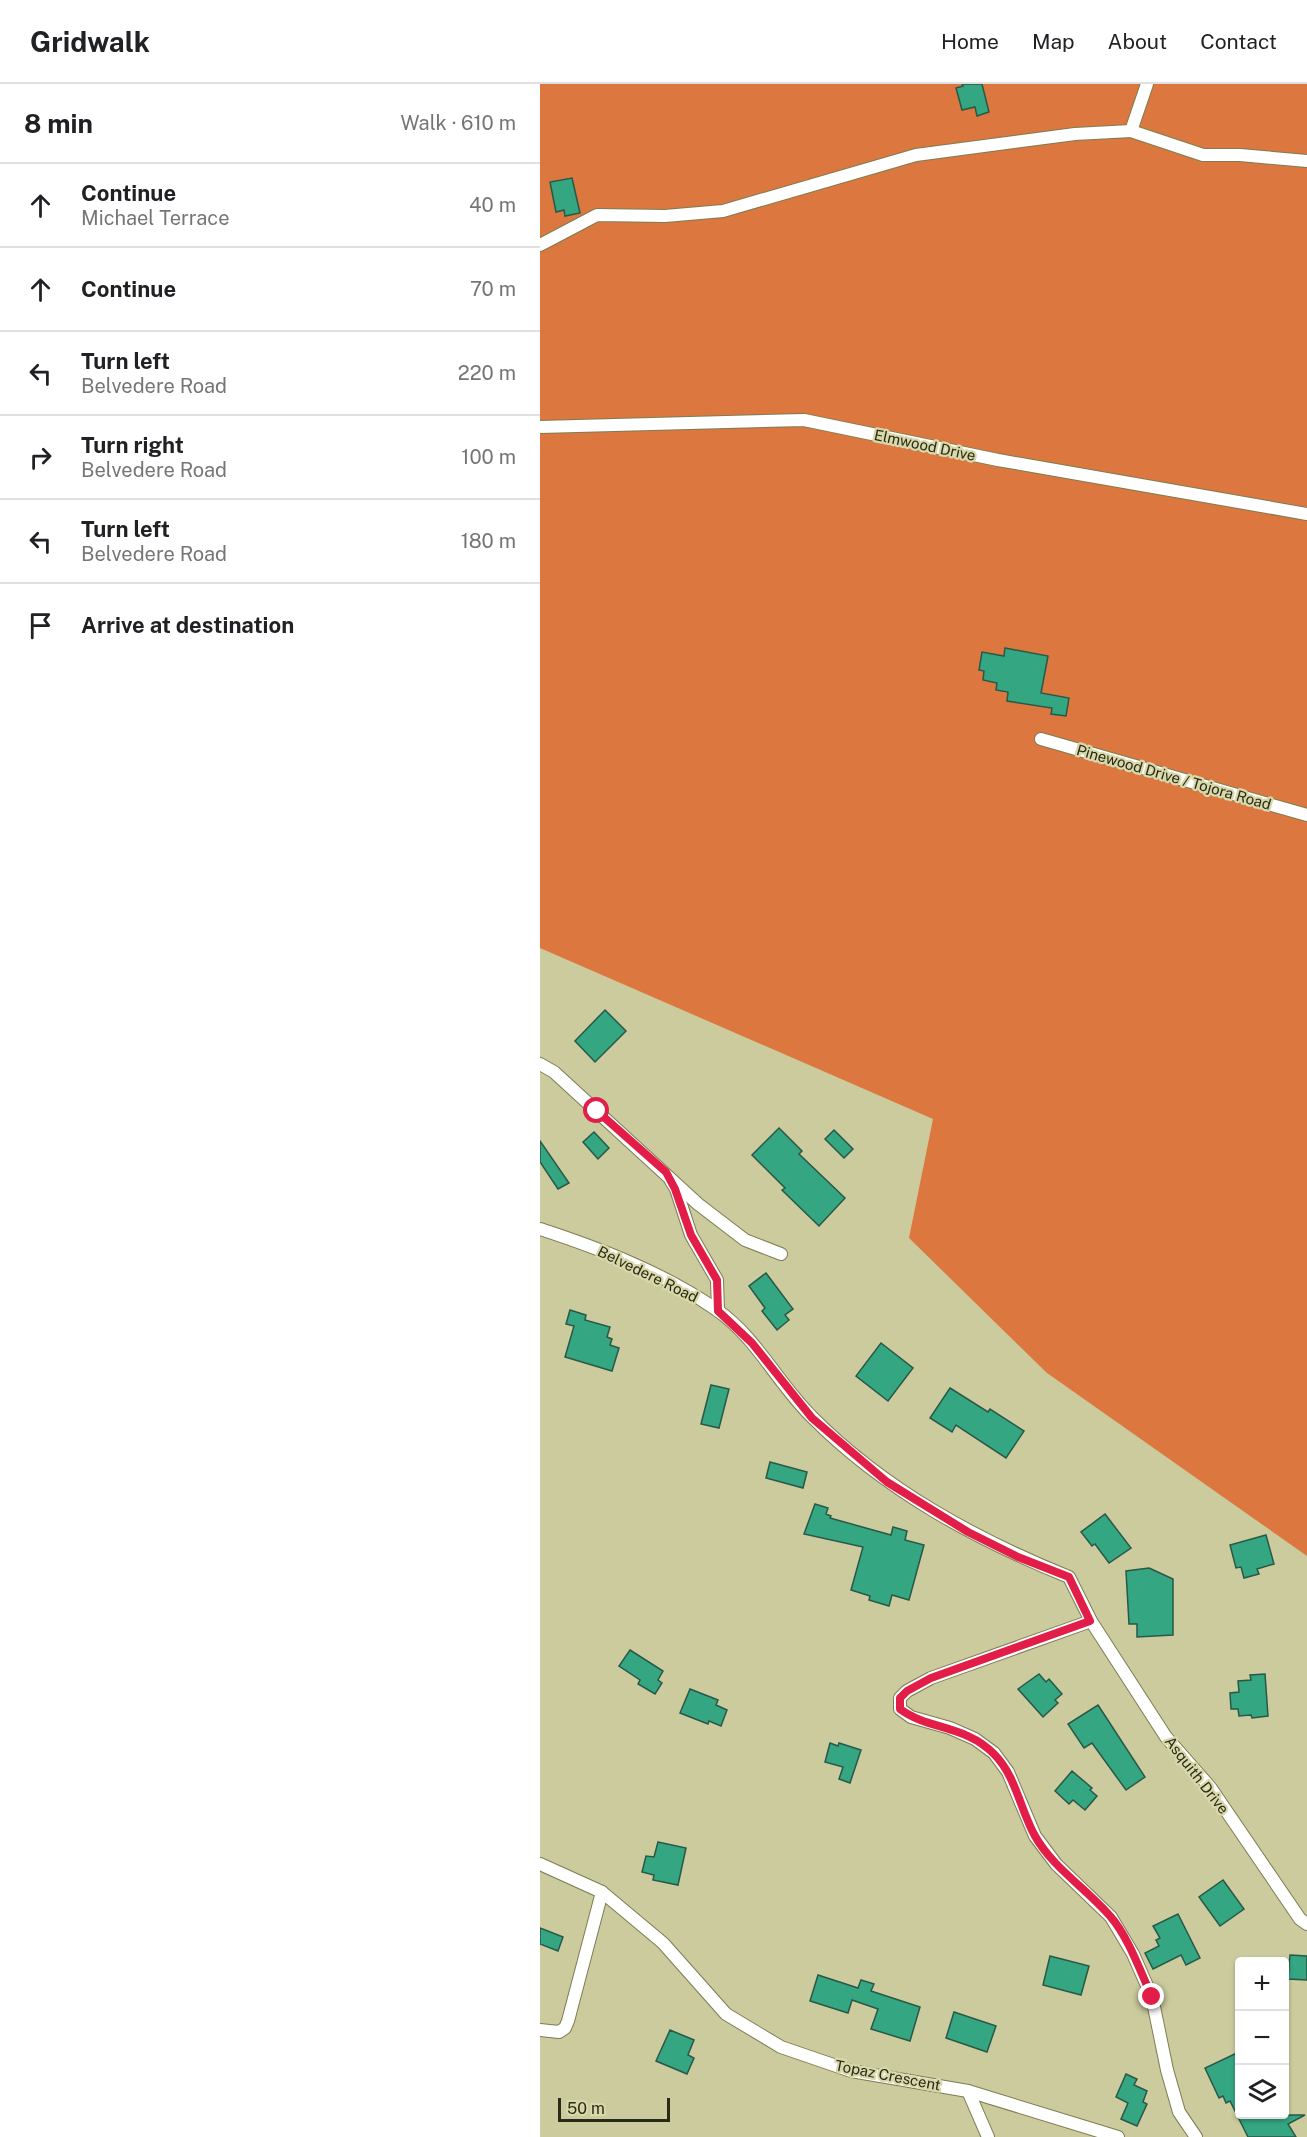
<!DOCTYPE html>
<html lang="en">
<head>
<meta charset="utf-8">
<style>
	body { margin:0; font-family:"Public Sans",sans-serif; background:#f6f6f6; color:#202124 }
	.controls { position:absolute; right:18px; bottom:18px; display:grid; overflow:hidden; border-radius:6px; box-shadow:0 2px 4px #0004 }
	.controls button { width:54px; height:54px; display:grid; place-items:center; padding:0; border:0; border-bottom:2px solid #e0e0e0; background:#fff; color:#202124; font:30px sans-serif }
	.scale { position:absolute; left:18px; bottom:15px; width:112px; box-sizing:border-box; padding-left:6px; border:3px solid #2a2a18; border-top:0; font-size:16px; line-height:21px; white-space:nowrap; color:#2a2a18; -webkit-text-stroke:4px #d8d8aa; paint-order:stroke }
	.stop { position:absolute; width:18px; height:18px; margin:-14px; border:4px solid #e11d48; border-radius:50%; background:#fff }
	.stop.end { background:#e11d48; border-color:#fff; box-shadow:0 2px 6px #0008 }
	.list { margin:0; padding:0; list-style:none }
	h2 { display:flex; justify-content:space-between; align-items:center; height:78px; margin:0; padding:0 24px; font-size:26px }
	h2 small { font-size:20px; font-weight:400; color:#757577 }
	.list li { display:grid; grid-template-columns:39px 1fr auto; gap:18px; align-items:center; box-sizing:border-box; height:84px; padding:0 24px; border-top:2px solid #e0e0e0 }
	.list b { display:block; font-size:22px; white-space:nowrap }
	.list p { margin:0; font-size:20px; white-space:nowrap; color:#757577 }
	.list em { font-size:20px; font-style:normal; color:#757577 }
	.icon { flex:none; width:33px; height:33px; fill:none; stroke:currentColor; stroke-width:2; stroke-linecap:round; stroke-linejoin:round }
	.map { position:relative; flex:none; width:767px; height:2053px; overflow:hidden }
	header { display:flex; align-items:center; gap:36px; box-sizing:border-box; height:84px; padding:0 30px; background:#fff; border-bottom:2px solid #e0e0e0 }
	header strong { font-size:28px }
	nav { display:flex; gap:33px; margin-inline-start:auto; font-size:21px }
	main { display:flex }
	aside { flex:1; background:#fff }
	.map>svg:first-child { display:block }
	.forest { fill:#dc773f }
	.building { fill:#34a681; stroke:#295847; stroke-width:1.5 }
	.lines { fill:none; stroke-linecap:round; stroke-linejoin:round }
	.street-casing { stroke:#7d7c52; stroke-width:14 }
	.street { stroke:#fff; stroke-width:12 }
	.route { stroke:#e11d48; stroke-width:8 }
	.labels { text-anchor:middle; dominant-baseline:central; stroke-width:4.5; stroke-linejoin:round; paint-order:stroke }
	.street-label { font-size:15px; fill:#2a2a18; stroke:#d8d8aa }
</style>
</head>
<body>
<header>
<strong>Gridwalk</strong>
<nav><a>Home</a><a>Map</a><a>About</a><a>Contact</a></nav>
</header>
<main>
<aside>
<h2>8 min<small>Walk · 610 m</small></h2>
<ul class="list">
<li><svg class="icon" aria-label="ahead" viewBox="0 0 24 24"><path d="M12 20V5M6 11l6-6 6 6"/></svg><div><b>Continue</b><p>Michael Terrace</p></div><em>40 m</em></li>
<li><svg class="icon" aria-label="ahead" viewBox="0 0 24 24"><path d="M12 20V5M6 11l6-6 6 6"/></svg><div><b>Continue</b></div><em>70 m</em></li>
<li><svg class="icon" aria-label="left" viewBox="0 0 24 24"><path d="M17 20v-9H6M10 6l-5 5 5 5"/></svg><div><b>Turn left</b><p>Belvedere Road</p></div><em>220 m</em></li>
<li><svg class="icon" aria-label="right" viewBox="0 0 24 24"><path d="M7 20v-9h11M14 6l5 5-5 5"/></svg><div><b>Turn right</b><p>Belvedere Road</p></div><em>100 m</em></li>
<li><svg class="icon" aria-label="left" viewBox="0 0 24 24"><path d="M17 20v-9H6M10 6l-5 5 5 5"/></svg><div><b>Turn left</b><p>Belvedere Road</p></div><em>180 m</em></li>
<li><svg class="icon" aria-label="arrive" viewBox="0 0 24 24"><path d="M6 21V4h12l-3 4 3 4H6"/></svg><div><b>Arrive at destination</b></div></li>
</ul>
</aside>
<div class="map">
<svg width="767" height="2053" viewBox="0 0 767 2053">
	<rect width="100%" height="100%" fill="#cbcb9e"/>
	<polygon class="forest" points="0,0 767,0 767,1472 507,1289 369,1154 393,1035 0,864"/>
	<g class="building">
		<polygon points="422,0 442,0 449,28 437,32 435,23 422,26 416,4 423,2"/>
		<polygon points="32,94 40,129 25,132 24,126 16,128 10,98"/>
		<polygon points="465,564 508,572 501,609 529,614 526,632 511,630 512,624 467,617 468,608 456,606 457,599 443,596 444,587 439,586 442,568 464,572"/>
		<polygon points="65,926 86,947 55,978 35,957"/>
		<polygon points="239,1044 262,1067 259,1070 305,1114 279,1142 242,1106 245,1104 212,1071"/>
		<polygon points="294,1046 313,1065 304,1074 285,1055"/>
		<polygon points="54,1048 69,1064 58,1075 43,1058"/>
		<polygon points="0,1057 29,1099 18,1105 0,1078"/>
		<polygon points="226,1189 253,1225 245,1231 249,1236 237,1246 222,1227 225,1224 209,1202"/>
		<polygon points="30,1226 46,1231 45,1236 70,1243 67,1253 72,1255 70,1261 79,1264 72,1287 25,1273 34,1242 26,1240"/>
		<polygon points="341,1259 373,1284 348,1317 316,1292"/>
		<polygon points="171,1301 189,1305 179,1344 161,1340"/>
		<polygon points="410,1304 448,1328 450,1325 484,1347 466,1374 416,1341 412,1348 390,1334"/>
		<polygon points="230,1378 267,1388 263,1404 226,1394"/>
		<polygon points="275,1420 288,1424 286,1430 291,1432 290,1434 351,1451 353,1443 367,1447 365,1456 384,1461 369,1516 352,1511 349,1522 329,1516 330,1512 311,1506 323,1463 264,1450"/>
		<polygon points="565,1430 591,1464 569,1479 555,1460 552,1462 541,1448"/>
		<polygon points="726,1451 734,1480 717,1485 719,1490 704,1494 701,1483 696,1484 690,1461"/>
		<polygon points="609,1484 633,1495 633,1551 597,1553 597,1540 589,1540 586,1487"/>
		<polygon points="90,1566 123,1587 118,1596 122,1599 115,1610 98,1600 100,1596 79,1582"/>
		<polygon points="499,1590 506,1598 509,1595 522,1610 515,1616 518,1619 503,1633 478,1605"/>
		<polygon points="725,1590 728,1632 712,1634 711,1631 699,1632 698,1625 691,1625 690,1609 699,1608 698,1597 711,1596 710,1591"/>
		<polygon points="150,1605 178,1616 176,1621 187,1626 181,1642 169,1637 168,1640 140,1629"/>
		<polygon points="558,1621 605,1693 586,1706 552,1659 544,1664 528,1640"/>
		<polygon points="290,1659 298,1662 299,1659 321,1666 310,1699 299,1695 303,1683 285,1678"/>
		<polygon points="532,1687 552,1704 550,1706 557,1712 545,1726 533,1716 529,1720 515,1707"/>
		<polygon points="118,1758 146,1764 138,1801 113,1796 114,1791 102,1788 106,1772 114,1773"/>
		<polygon points="683,1796 704,1825 680,1842 659,1813"/>
		<polygon points="638,1830 660,1874 646,1881 641,1871 613,1885 605,1869 619,1862 616,1856 620,1854 613,1842"/>
		<polygon points="0,1844 23,1853 18,1867 0,1860"/>
		<polygon points="750,1871 767,1872 767,1896 748,1895"/>
		<polygon points="510,1872 549,1882 541,1911 503,1901"/>
		<polygon points="278,1891 318,1904 321,1896 334,1900 331,1907 380,1923 370,1957 331,1945 338,1925 312,1916 308,1929 270,1917"/>
		<polygon points="414,1928 456,1942 447,1968 406,1954"/>
		<polygon points="130,1946 154,1956 148,1971 154,1974 147,1990 116,1977"/>
		<polygon points="699,1968 699,2031 765,2031 748,2040 756,2053 708,2053 690,2017 686,2019 683,2012 679,2014 665,1984"/>
		<polygon points="586,1990 597,1995 594,2001 607,2007 603,2018 607,2020 597,2042 581,2035 588,2019 576,2013"/>
	</g>
	<g class="lines">
		<g class="street-casing">
			<g id="street">
				<polyline points="607,0 591,47 663,71 700,71 767,77"/>
				<polyline points="0,161 57,131 125,132 183,127 376,71 535,50 591,47"/>
				<polyline points="0,343 264,336 458,376 767,430"/>
				<polyline points="501,655 767,731"/>
				<polyline points="0,980 14,988 158,1120 205,1156 241,1170"/>
				<polyline points="131,1097 136,1105 151,1151 177,1196 178,1227"/>
				<path d="M 0,1145 C 61,1165 124,1189 177,1226 C 217,1254 238,1300 273,1334 C 345,1406 435,1455 529,1493 L 551,1537 L 626,1653 L 670,1703 L 760,1835 L 767,1840"/>
				<polyline points="551,1537 391,1594 367,1607 360,1614 360,1625 371,1633 410,1644 435,1655 454,1669 468,1688 495,1752 516,1780 571,1833 593,1870 612,1913 627,1986 639,2028 656,2053"/>
				<polyline points="0,1780 62,1808 123,1859 186,1930 241,1963 311,1987 428,2007 578,2053"/>
				<polyline points="0,1946 19,1948 25,1944 28,1937 62,1808"/>
				<polyline points="428,2007 448,2053"/>
			</g>
		</g>
		<use href="#street" class="street"/>
	</g>
	<g class="lines">
		<path class="route" d="M 57,1027 L 126,1088 L 135,1105 L 151,1151 L 177,1196 L 178,1227 L 212,1259 L 272,1334 L 347,1398 L 428,1448 L 478,1473 L 529,1493 L 550,1537 L 391,1594 L 367,1607 L 360,1614 L 360,1625 C 388,1646 426,1641 454,1670 C 476,1692 480,1725 495,1752 C 513,1784 546,1804 570,1832 C 588,1852 601,1889 612,1913"/>
	</g>
	<g class="labels">
		<g class="street-label">
			<text transform="translate(385 361) rotate(12)">Elmwood Drive</text>
			<text transform="translate(634 693) rotate(16)">Pinewood Drive / Tojora Road</text>
			<text transform="translate(108 1190) rotate(26)">Belvedere Road</text>
			<text transform="translate(657 1691) rotate(52)">Asquith Drive</text>
			<text transform="translate(348 1991) rotate(11)">Topaz Crescent</text>
		</g>
	</g>
</svg>
<div class="controls">
<button>+</button>
<button>−</button>
<button><svg class="icon" aria-label="layers" viewBox="0 0 24 24"><path d="M12 4l9 5-9 5-9-5zM3 14l9 5 9-5"/></svg></button>
</div>
<div class="scale">50 m</div>
<div class="stop" style="left:57px;top:1027px"></div>
<div class="stop end" style="left:612px;top:1913px"></div>
</div>
</main>
</body>
</html>
